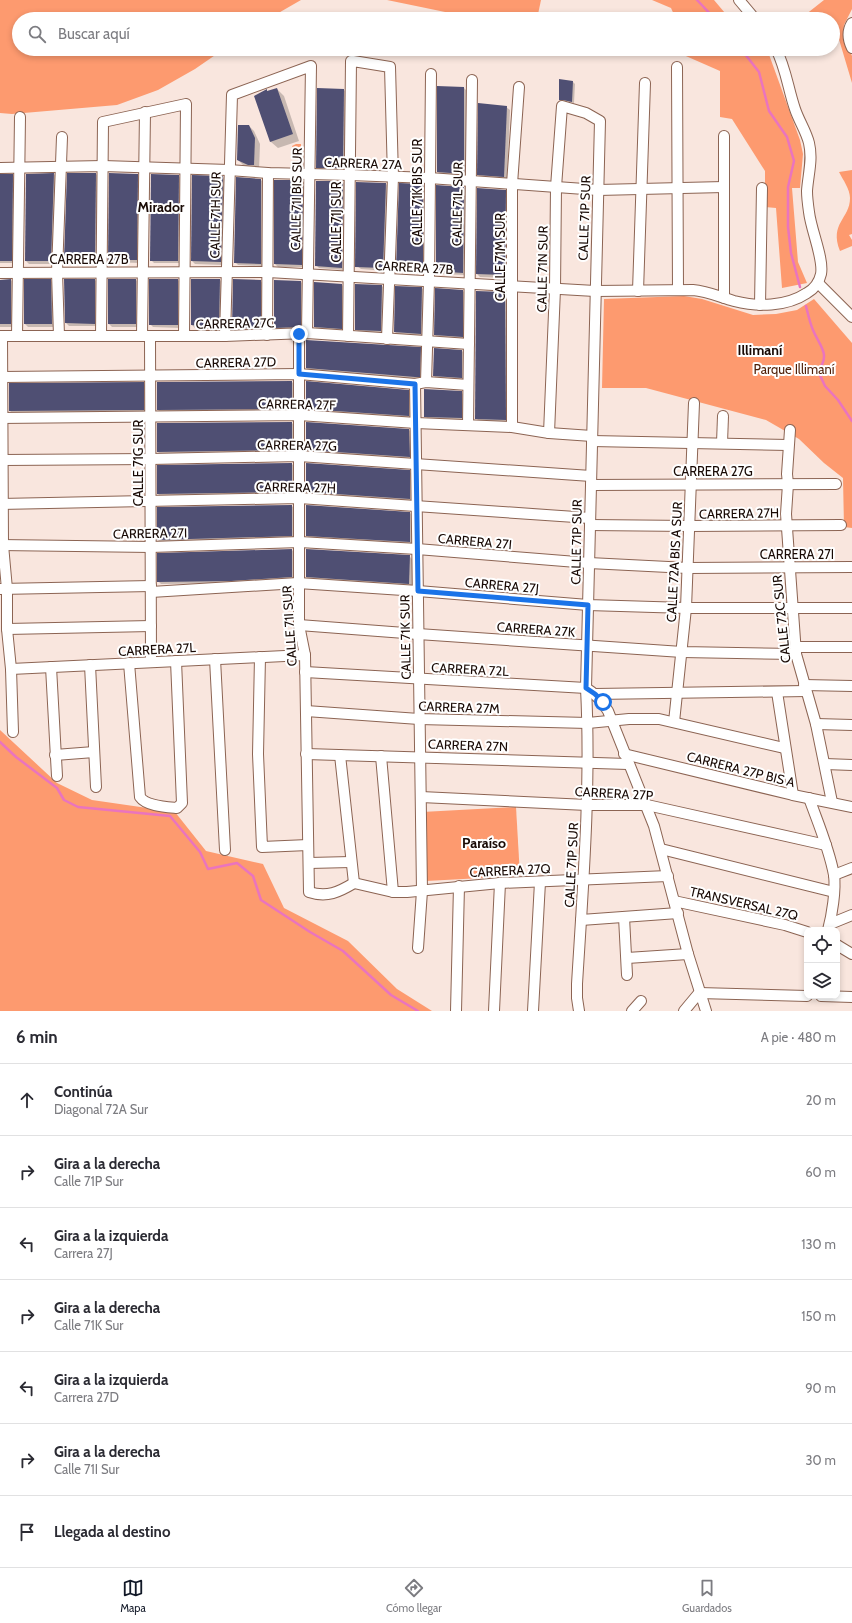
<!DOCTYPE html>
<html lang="es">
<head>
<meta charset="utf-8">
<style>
	body { margin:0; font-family:Cabin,sans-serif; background:#f2f2f3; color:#2b2b33 }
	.controls { position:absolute; right:12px; bottom:12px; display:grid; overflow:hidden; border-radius:8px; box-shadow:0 2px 6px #0003 }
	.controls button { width:36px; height:36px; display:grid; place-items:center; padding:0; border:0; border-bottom:1px solid #e1e1e2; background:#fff; color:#2b2b33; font:20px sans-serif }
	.stop { position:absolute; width:12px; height:12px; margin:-9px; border:3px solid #1a73e8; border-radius:50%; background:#fff }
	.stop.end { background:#1a73e8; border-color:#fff; box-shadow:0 1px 4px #0008 }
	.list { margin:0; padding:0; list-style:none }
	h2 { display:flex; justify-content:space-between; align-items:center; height:52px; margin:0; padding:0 16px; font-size:17px }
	h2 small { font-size:13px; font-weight:400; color:#7c7c81 }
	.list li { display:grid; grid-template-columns:26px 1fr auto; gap:12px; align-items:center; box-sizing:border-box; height:72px; padding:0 16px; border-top:1px solid #e1e1e2 }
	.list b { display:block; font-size:15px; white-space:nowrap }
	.list p { margin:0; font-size:13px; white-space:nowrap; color:#7c7c81 }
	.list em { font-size:13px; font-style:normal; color:#7c7c81 }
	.icon { flex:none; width:22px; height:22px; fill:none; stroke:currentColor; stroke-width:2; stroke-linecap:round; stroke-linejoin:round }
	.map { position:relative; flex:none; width:852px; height:1011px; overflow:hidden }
	.search { position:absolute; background:#fff; box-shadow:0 2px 6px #0003; left:12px; right:12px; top:12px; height:44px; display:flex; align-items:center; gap:10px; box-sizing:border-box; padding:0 14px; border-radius:22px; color:#7c7c81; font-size:15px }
	.sheet { height:556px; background:#fff }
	nav { display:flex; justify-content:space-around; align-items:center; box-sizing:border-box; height:56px; border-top:1px solid #e1e1e2; background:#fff; font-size:11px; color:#7c7c81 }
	nav a { display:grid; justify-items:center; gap:2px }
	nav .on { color:#111827 }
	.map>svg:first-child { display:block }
	.green { fill:#fd9a6f }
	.shadow { fill:#0003 }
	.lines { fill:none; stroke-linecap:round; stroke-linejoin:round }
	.stream { stroke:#ea74be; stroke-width:2.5 }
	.building { fill:#4f4f73 }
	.minor-casing { stroke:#8c6453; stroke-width:12 }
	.minor { stroke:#fff; stroke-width:10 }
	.route { stroke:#1a73e8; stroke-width:5 }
	.labels { text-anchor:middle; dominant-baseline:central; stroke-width:4; stroke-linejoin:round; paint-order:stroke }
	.street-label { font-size:13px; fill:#190a05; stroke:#fff }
	.park-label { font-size:13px; fill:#4f1f07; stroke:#fff }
	.neighbourhood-label { font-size:14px; font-weight:bold; fill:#190a05; stroke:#fff }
</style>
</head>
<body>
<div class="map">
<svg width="852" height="1011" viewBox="0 0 852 1011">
	<rect width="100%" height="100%" fill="#f9e6de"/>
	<g class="green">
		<polygon points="0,0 301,0 268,19 19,19 19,49 224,49 195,69 158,90 117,105 12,114 0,113"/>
		<polygon points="387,0 541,0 537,19 479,19"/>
		<polygon points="652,0 714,0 730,19 676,19 671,8"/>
		<polygon points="824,0 852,0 852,9 844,25 843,34 852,56 852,83 838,36 833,37 833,19 800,19"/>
		<polygon points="679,49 767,49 800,140 803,154 800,188 792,188 798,262 807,283 782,288 776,208 765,207 765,171 732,119 720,117 720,71 679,53"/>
		<polygon points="296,144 301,144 301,163 292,146"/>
		<path d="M 852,170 L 852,234 L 849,235 L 852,240 L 852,246 L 840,251 C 829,223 850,219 850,198 C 850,189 843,180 839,172 Z"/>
		<polygon points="684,296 702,299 753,315 776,314 797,310 814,299 852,343 852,528 844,527 843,478 824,463 799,439 766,420 646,388 602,388 604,299"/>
		<polygon points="0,730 57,783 92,800 175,812 206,851 263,864 284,908 348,941 397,989 432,1011 0,1011"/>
		<polygon points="516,807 520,876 426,881 422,812"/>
	</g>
	<g class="shadow">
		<polygon points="573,82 575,84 574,103 566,101 562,102 560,100"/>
		<polygon points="464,88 467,91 467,104 468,105 467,177 441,175 438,172"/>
		<polygon points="277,89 284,96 299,141 278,148 271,142 256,96 266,90 268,92"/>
		<polygon points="344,90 347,93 346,171 320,170 317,167"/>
		<polygon points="506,107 510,110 507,179 482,178 478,175"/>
		<polygon points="249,126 254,131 260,144 259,170 254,169 243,165 238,160"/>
		<polygon points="54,174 57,178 54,264 29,264 26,261"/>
		<polygon points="96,174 99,177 98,262 68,261 65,258"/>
		<polygon points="0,175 12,175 15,178 14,263 0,263"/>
		<polygon points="137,175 140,178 139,263 112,262 109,259"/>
		<polygon points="178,176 182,179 181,263 154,263 151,260"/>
		<polygon points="223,177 226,180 223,265 195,264 192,261"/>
		<polygon points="237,178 261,180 264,183 264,266 238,265 235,262"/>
		<polygon points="302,181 305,184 304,267 278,267 275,264"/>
		<polygon points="343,182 346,185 345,270 319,268 316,265"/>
		<polygon points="386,184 389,187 386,271 361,269 357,266"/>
		<polygon points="423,185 426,188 425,273 401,272 398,268"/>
		<polygon points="464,188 467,191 466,275 440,274 437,271"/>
		<polygon points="505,191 508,194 508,278 480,277 477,274"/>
		<polygon points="0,280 11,280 14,284 13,327 0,327"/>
		<polygon points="25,280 50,280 53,283 55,327 28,327 25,324"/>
		<polygon points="95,280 98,283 97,326 69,326 66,323"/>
		<polygon points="136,280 139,283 138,327 112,327 109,324"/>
		<polygon points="178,280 181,283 180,328 153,327 150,324"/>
		<polygon points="192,280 220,280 223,283 221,330 195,328 192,325"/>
		<polygon points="260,281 264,284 263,331 236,330 233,326"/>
		<polygon points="301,282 304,285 303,329 278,330 275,327"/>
		<polygon points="342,285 345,288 344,331 318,330 315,327"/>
		<polygon points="356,285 382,286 385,289 384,334 359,332 356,329"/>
		<polygon points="422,288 425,292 424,337 398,335 395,332"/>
		<polygon points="463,291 466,294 465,340 438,338 435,335"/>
		<polygon points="505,293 508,296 508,423 479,421 476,418"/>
		<polygon points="420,348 423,351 422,379 418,380 310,371 306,368"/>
		<polygon points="462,351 465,354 465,381 437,379 434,376"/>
		<polygon points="292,382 295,385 295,411 161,413 158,410 158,383"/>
		<polygon points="143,383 146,386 146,413 13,414 10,411"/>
		<polygon points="408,391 411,394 412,419 310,412 306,409"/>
		<polygon points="461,392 464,395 464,421 428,419 425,416"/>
		<polygon points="292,423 295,426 295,452 161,455 158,452 158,424"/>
		<polygon points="409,430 412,433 412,460 309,453 306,450"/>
		<polygon points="292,464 295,467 295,494 161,497 158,494 158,466"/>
		<polygon points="409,471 412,474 413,501 310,495 306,492"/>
		<polygon points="292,506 295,509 295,538 161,543 158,540 158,508"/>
		<polygon points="410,513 413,516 413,545 310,538 306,535"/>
		<polygon points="292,550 295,553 295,580 235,583 161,584 158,581 158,554"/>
		<polygon points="409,556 412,559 412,586 310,580 306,577"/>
	</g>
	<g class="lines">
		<g class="stream">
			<polyline points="697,0 715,19"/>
			<polyline points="741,49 759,72 769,111 787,137 794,161 788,187 788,227 791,253 800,287"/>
			<path d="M 806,306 C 808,314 810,323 813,330 C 820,347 831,354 818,371 L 825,386 L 838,400 L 852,421"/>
			<polyline points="0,742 16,757 57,788 64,800 78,807 170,816 200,852 208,869 237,863 253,876 261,900 310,932 343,951 391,995 418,1011"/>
		</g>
	</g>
	<g class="building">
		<polygon points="559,79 573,81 572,102 563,100 559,100"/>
		<polygon points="437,86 464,87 464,174 437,172"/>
		<polygon points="277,88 293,134 270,142 254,96 267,89 267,91"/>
		<polygon points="317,88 344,89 343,168 316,168"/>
		<polygon points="478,103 507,106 504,177 477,175"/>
		<polygon points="238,125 249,125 255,138 254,165 248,165 237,160"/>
		<polygon points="54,173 51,261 25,261 26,174"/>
		<polygon points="67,173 96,173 95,259 64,259"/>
		<polygon points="109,173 138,174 137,260 108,260"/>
		<polygon points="0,174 13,174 12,261 0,261"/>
		<polygon points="151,174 179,175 178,261 150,261"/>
		<polygon points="192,175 223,176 221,262 191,261"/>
		<polygon points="236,177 261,179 261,264 234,263"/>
		<polygon points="274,180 303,180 302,265 274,264"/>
		<polygon points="316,181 343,181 342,268 315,266"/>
		<polygon points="356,182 386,183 383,268 355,267"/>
		<polygon points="399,183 423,184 423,271 396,269"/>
		<polygon points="436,185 464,187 463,273 436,271"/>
		<polygon points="477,188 506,190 505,275 476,274"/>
		<polygon points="11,279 11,324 0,324 0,280"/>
		<polygon points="24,279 51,279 52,324 24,324"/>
		<polygon points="64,279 95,279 95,324 65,323"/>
		<rect x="108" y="279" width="28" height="45"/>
		<rect x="149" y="279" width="29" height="46"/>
		<polygon points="191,279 220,279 219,327 191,325"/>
		<polygon points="233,279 261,280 261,328 232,327"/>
		<polygon points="274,280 301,281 301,327 274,328"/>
		<polygon points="314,282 342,284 342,329 314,327"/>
		<polygon points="355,284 382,285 381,331 355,330"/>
		<polygon points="395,286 422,287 421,334 394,332"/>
		<polygon points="435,288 463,290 463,337 434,335"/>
		<polygon points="476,291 505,292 506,420 475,419"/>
		<polygon points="306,340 421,347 420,377 415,377 306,368"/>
		<polygon points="434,348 462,350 462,378 433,376"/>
		<polygon points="292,381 292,409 157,410 157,382"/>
		<polygon points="306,381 409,390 409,416 306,409"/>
		<polygon points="144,382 144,410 9,411 9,383"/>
		<polygon points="424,389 462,391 462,418 424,417"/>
		<polygon points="292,422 292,450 157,452 157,423"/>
		<polygon points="306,422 409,429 410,457 306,450"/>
		<polygon points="292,463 292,492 157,494 157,465"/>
		<polygon points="306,463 410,470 410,499 306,492"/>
		<polygon points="292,505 292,536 157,540 157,507"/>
		<polygon points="306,505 410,512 410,542 306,536"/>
		<polygon points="292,549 292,577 231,581 157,582 157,553"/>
		<polygon points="306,549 410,555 409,584 306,577"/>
	</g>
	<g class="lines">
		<g class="minor-casing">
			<g id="minor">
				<polyline points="739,0 755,19"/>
				<path d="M 852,23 C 847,31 848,40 852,48"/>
				<polyline points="677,67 678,290"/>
				<polyline points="724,136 724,298"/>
				<polyline points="0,168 103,166 229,170 268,173 350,175 429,178 598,190 724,187"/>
				<path d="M 0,273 L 268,272 L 595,291 L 693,290 C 707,291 720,297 734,301 C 757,307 786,307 807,293 C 814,289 819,283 821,274 C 824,259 811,230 809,212 C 808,205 807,198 807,191 C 808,175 813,160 809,143 C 806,131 799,121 795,109 C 788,89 786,68 776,49"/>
				<polyline points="818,283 852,317"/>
				<polyline points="638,291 645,83"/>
				<polyline points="760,305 762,188"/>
				<path d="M 299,334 L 299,625 L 305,655 L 309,892 C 327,898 339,892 354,883"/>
				<polyline points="267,335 268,173"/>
				<polyline points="0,336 225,336 307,333 469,344"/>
				<polyline points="2,336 3,545 7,589 7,629 11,669 13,732"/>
				<polyline points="17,336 20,117"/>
				<polyline points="59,336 57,272 62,137"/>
				<polyline points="101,336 103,122 186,104 184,336"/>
				<polyline points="142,336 145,112"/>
				<polyline points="150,336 151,662"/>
				<polyline points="225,336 232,95 311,66 307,333"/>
				<polyline points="348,336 351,61 353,61 390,67 393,177 387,339"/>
				<polyline points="2,377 299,374 415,384 426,382 468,385"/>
				<polyline points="426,382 429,281 431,74"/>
				<polyline points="415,384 422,891 418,948"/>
				<polyline points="0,418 299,415 416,423 512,427 549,433 592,436"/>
				<polyline points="468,425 472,80"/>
				<polyline points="512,427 512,184 519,87"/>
				<polyline points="790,430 787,474 788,484 786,514 796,654 816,724 832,802"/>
				<path d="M 549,433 L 555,289 L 556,187 L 562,106 L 586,113 L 600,121 L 586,688 C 591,787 583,886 577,984 L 577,998 L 579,1011"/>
				<polyline points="592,441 788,445"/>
				<polyline points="722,443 723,416"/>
				<polyline points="2,460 151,459 299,456 591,476"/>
				<polyline points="591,485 836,484"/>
				<polyline points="0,504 299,498 590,518"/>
				<polyline points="590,525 689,526 841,525"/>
				<polyline points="0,545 151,547 300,542 417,549 589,563 688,568 852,567"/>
				<polyline points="0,589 151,586"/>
				<polyline points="151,592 298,583 418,591 588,605 686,608 852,608"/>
				<polyline points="299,625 418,634 682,652 796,654"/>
				<polyline points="7,629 151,626"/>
				<polyline points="796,647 852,647"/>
				<polyline points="260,657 258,754 262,847 308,845"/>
				<polyline points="215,659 225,850"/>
				<path d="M 129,663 L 140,797 C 146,806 166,807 177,808 L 182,803 L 176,661"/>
				<polyline points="90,665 96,787"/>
				<polyline points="51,667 57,776"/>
				<polyline points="11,669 305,655"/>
				<path d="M 305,672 L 586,688 C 596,694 602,701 608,711 L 654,826 L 688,954 L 706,1011"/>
				<polyline points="804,685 852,686"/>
				<polyline points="777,692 793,795"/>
				<polyline points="595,694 806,691"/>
				<polyline points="306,711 419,719 588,723 629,719 659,719 784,748"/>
				<polyline points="674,722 686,608 694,403"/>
				<polyline points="816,724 852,725"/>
				<polyline points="306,754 628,764"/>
				<polyline points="624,754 793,795 852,807"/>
				<polyline points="55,755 94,752"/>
				<polyline points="340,755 354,883"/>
				<polyline points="381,756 393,892"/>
				<polyline points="825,764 852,765"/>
				<polyline points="421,797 587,805 647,805 826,845"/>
				<path d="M 809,798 C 818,823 829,848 834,875 C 836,890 832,915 828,930"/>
				<polyline points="661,849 834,892"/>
				<polyline points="309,863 351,862"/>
				<polyline points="834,875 852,868"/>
				<polyline points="354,883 393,892 407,892 500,883 668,876"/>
				<polyline points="674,901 785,925 807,932"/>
				<polyline points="624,917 627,975"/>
				<polyline points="581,920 678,913"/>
				<polyline points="830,924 852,915"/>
				<polyline points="837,945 852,954"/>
				<polyline points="627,958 688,954"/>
				<polyline points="821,996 852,997"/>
				<polyline points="456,1011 459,886"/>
				<polyline points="494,1011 500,883"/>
				<polyline points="533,1011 540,882"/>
				<polyline points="632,1011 641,1001"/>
				<polyline points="684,1011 699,993 807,996"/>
			</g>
		</g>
		<use href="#minor" class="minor"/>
	</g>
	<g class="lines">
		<polyline class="route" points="299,334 299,374 415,384 418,591 588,605 586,688 595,694 603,702"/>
	</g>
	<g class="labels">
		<g class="street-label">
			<text transform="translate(363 163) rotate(2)">CARRERA 27A</text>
			<text transform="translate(417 192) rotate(-90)">CALLE 71K BIS SUR</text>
			<text transform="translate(296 199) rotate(-89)">CALLE 71I BIS SUR</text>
			<text transform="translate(457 204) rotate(-89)">CALLE 71L SUR</text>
			<text transform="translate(215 215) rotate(-89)">CALLE 71H SUR</text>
			<text transform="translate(584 218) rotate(-88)">CALLE 71P SUR</text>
			<text transform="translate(336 222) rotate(-90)">CALLE 71J SUR</text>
			<text transform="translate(500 257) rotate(-90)">CALLE 71M SUR</text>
			<text x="89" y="259">CARRERA 27B</text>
			<text transform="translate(414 267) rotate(3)">CARRERA 27B</text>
			<text transform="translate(542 269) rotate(-89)">CALLE 71N SUR</text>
			<text transform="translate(235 323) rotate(-1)">CARRERA 27C</text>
			<text transform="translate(236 362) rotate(-1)">CARRERA 27D</text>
			<text transform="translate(297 404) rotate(1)">CARRERA 27F</text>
			<text transform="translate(297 445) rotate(1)">CARRERA 27G</text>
			<text transform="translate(138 463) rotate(-90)">CALLE 71G SUR</text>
			<text x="713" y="471">CARRERA 27G</text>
			<text transform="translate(296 487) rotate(1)">CARRERA 27H</text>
			<text transform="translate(739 513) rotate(-1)">CARRERA 27H</text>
			<text transform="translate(150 533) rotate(-1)">CARRERA 27I</text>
			<text transform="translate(475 541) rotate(5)">CARRERA 27I</text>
			<text transform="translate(576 542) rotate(-89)">CALLE 71P SUR</text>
			<text x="797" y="554">CARRERA 27I</text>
			<text transform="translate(674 562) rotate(-87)">CALLE 72A BIS A SUR</text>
			<text transform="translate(502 585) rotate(5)">CARRERA 27J</text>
			<text transform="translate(781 619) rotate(-96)">CALLE 72C SUR</text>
			<text transform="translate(289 626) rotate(-94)">CALLE 71I SUR</text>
			<text transform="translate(536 629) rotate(4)">CARRERA 27K</text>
			<text transform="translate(405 637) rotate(-91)">CALLE 71K SUR</text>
			<text transform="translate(157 649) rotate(-3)">CARRERA 27L</text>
			<text transform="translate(470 669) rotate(3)">CARRERA 72L</text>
			<text transform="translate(459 707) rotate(2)">CARRERA 27M</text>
			<text transform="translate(468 745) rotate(2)">CARRERA 27N</text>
			<text transform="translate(741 769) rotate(14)">CARRERA 27P BIS A</text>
			<text transform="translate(614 793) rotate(3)">CARRERA 27P</text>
			<text transform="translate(571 865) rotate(-87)">CALLE 71P SUR</text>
			<text transform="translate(510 870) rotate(-3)">CARRERA 27Q</text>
			<text transform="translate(744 903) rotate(13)">TRANSVERSAL 27Q</text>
		</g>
		<g class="park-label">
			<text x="794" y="369">Parque Illimaní</text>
		</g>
		<g class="neighbourhood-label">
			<text x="161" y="207">Mirador</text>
			<text x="760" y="350">Illimaní</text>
			<text x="484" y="843">Paraíso</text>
		</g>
	</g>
</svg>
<div class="controls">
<button><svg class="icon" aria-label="locate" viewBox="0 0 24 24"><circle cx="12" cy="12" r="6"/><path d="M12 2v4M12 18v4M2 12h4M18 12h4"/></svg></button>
<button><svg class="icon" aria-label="layers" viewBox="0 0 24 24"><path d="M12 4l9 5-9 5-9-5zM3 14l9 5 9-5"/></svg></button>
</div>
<div class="stop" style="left:603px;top:702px"></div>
<div class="stop end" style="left:299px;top:334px"></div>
<div class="search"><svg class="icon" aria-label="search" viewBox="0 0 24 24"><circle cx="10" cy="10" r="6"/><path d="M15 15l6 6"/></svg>Buscar aquí</div>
</div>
<section class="sheet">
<h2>6 min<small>A pie · 480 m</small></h2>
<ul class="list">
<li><svg class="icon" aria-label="ahead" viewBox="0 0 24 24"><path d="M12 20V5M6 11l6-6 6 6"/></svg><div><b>Continúa</b><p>Diagonal 72A Sur</p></div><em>20 m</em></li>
<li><svg class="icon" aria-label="right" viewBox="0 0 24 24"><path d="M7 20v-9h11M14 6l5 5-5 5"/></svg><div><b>Gira a la derecha</b><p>Calle 71P Sur</p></div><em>60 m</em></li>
<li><svg class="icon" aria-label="left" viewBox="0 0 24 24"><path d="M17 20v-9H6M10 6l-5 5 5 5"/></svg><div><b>Gira a la izquierda</b><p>Carrera 27J</p></div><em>130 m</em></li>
<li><svg class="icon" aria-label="right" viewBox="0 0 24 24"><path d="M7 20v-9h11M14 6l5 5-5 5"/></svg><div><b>Gira a la derecha</b><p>Calle 71K Sur</p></div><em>150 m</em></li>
<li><svg class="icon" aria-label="left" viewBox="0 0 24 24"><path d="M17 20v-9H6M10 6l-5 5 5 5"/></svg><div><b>Gira a la izquierda</b><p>Carrera 27D</p></div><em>90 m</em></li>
<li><svg class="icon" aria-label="right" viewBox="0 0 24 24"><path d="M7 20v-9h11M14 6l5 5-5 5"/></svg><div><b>Gira a la derecha</b><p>Calle 71I Sur</p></div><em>30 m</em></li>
<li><svg class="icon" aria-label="arrive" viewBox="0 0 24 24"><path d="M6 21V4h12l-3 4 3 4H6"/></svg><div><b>Llegada al destino</b></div></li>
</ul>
</section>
<nav>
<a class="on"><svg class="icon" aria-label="map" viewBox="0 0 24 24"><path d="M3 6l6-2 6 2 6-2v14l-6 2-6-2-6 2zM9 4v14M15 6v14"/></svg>Mapa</a>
<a><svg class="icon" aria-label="directions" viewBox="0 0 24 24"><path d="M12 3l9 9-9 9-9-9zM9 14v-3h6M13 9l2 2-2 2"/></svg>Cómo llegar</a>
<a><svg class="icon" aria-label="saved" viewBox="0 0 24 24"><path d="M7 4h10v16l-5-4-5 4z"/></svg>Guardados</a>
</nav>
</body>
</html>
